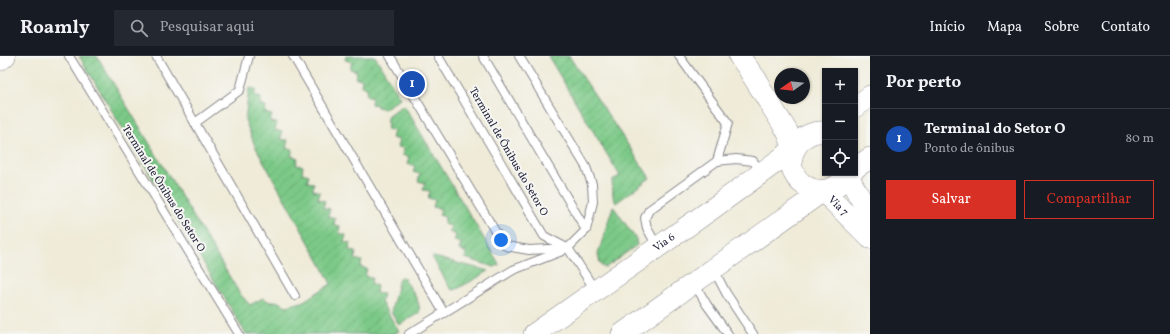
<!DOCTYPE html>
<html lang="pt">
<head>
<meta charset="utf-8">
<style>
	body { margin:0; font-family:Vollkorn,serif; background:#242831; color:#f1f3f6 }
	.controls { position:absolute; right:12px; top:12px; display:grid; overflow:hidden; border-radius:0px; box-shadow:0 1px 3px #0004 }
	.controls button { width:36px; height:36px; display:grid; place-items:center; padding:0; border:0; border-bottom:1px solid #363941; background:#171b24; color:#f1f3f6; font:20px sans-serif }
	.compass { position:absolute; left:774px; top:12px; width:36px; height:36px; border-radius:50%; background:#171b24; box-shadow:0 1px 3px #0004; rotate:255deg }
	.you { position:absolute; left:501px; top:184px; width:14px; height:14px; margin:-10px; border:3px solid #fff; border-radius:50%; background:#1a73e8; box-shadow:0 0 0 6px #1a73e833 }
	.badge { display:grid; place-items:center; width:26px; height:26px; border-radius:50%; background:#d93025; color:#fff; font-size:13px; font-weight:700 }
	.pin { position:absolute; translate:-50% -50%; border:2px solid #fff; box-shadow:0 1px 4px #0006 }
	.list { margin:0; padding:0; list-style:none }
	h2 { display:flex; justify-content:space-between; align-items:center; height:52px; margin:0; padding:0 16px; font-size:17px }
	h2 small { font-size:13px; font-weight:400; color:#9ea1a6 }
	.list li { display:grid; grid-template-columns:26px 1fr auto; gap:12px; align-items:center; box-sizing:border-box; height:60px; padding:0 16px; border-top:1px solid #363941 }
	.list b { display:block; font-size:15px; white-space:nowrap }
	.list p { margin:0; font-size:13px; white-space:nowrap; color:#9ea1a6 }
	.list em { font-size:13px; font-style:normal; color:#9ea1a6 }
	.actions { display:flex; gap:8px; padding:12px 16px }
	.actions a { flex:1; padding:9px 0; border:1px solid #d93025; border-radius:0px; text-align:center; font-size:14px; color:#d93025 }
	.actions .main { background:#d93025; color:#fff }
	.icon { flex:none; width:22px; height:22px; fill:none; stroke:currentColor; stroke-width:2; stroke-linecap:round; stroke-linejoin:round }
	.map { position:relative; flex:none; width:870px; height:278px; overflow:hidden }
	header { display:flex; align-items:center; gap:24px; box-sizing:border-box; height:56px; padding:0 20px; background:#171b24; border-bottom:1px solid #363941 }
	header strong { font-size:19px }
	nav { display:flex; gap:22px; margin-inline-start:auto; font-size:14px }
	.search { width:280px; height:36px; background:#242831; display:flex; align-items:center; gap:10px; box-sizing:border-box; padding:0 14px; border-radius:0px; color:#9ea1a6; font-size:15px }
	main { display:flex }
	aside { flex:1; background:#171b24 }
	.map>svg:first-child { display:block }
	.garden { fill:url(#garden-furrows); stroke:#4f7661 }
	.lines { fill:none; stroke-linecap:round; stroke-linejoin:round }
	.service-casing { stroke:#88868a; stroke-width:10 }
	.secondary-casing { stroke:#88868a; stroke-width:22 }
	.service { stroke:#fff; stroke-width:8 }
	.secondary { stroke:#fff; stroke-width:21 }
	.labels { text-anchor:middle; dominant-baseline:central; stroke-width:4; stroke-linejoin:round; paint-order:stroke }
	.street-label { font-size:11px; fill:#22223b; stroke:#f6f6f2 }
</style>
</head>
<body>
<header>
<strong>Roamly</strong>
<div class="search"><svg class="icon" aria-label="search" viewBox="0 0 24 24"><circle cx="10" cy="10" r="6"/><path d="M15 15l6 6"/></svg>Pesquisar aqui</div>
<nav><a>Início</a><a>Mapa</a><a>Sobre</a><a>Contato</a></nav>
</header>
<main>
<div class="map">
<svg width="870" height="278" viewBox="0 0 870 278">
	<defs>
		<pattern id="garden-furrows" width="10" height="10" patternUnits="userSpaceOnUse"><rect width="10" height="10" fill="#7cc987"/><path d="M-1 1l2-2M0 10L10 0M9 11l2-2" fill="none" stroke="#6bac75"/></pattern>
	</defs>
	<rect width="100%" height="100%" fill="#f6f6f2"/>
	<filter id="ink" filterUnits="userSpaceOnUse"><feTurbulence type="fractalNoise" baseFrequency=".025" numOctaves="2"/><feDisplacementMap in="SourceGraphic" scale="8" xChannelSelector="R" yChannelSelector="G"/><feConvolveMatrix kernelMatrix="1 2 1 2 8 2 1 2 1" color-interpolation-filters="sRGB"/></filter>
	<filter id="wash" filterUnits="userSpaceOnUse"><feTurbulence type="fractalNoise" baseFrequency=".012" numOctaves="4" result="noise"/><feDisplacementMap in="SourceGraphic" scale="16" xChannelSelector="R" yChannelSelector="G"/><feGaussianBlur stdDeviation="0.9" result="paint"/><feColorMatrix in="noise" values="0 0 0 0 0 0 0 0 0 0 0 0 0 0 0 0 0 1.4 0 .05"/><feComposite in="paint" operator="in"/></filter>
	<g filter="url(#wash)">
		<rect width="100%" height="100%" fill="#efebd8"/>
		<g class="garden">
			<polygon points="79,0 97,0 240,238 250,249 263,242 270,246 276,245 287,250 302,246 331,228 322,210 255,90 245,64 249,32 256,33 254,40 261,42 260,49 266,51 265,57 272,59 270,66 277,67 275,74 282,76 281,83 288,84 286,92 293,93 291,100 298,102 296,109 303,110 302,117 309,119 307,126 314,127 313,134 320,136 318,143 325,145 323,152 330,153 328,160 335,162 334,169 340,170 339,177 346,179 344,186 351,187 349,194 356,196 355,203 362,205 360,211 367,213 365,220 372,222 371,228 377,230 376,237 383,238 381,246 399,275 394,278 246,278"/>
			<polygon points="346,0 375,0 400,42 384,53 377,51 377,49 371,48 372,41 366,39 367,32 361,30 362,23 355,22 357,15 350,13 352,6 345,4"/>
			<polygon points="548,0 569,0 650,122 616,147 613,141 612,124 620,120"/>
			<polygon points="404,49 498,206 499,209 494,211 465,202 466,196 459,194 461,187 454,185 456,179 449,176 451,170 444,168 445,161 439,159 441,153 433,151 435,144 428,142 430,135 423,134 425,127 418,125 420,118 413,116 415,110 407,108 409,101 402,99 404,92 397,91 399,84 392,82 394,75 387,73 388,67 386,66 388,59"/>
			<polygon points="613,150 636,183 637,189 605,212 600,208 598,198"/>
			<polygon points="432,201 434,201 489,215 457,233 453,234 450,232"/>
			<path d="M 401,221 L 404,222 C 409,231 422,246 419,257 L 399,269 L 391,256 L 399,222 Z"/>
		</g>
	</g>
	<g filter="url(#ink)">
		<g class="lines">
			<g class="service-casing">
				<g id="service">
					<polyline points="69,0 239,278"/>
					<polyline points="156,0 195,67 240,34 249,0"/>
					<polyline points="293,0 444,257"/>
					<polyline points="390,0 498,180 506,190 529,194 568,192"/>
					<polyline points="438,0 544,180 567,192"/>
					<polyline points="483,0 586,174"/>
					<polyline points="519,0 586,111 592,128 593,146 586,174 568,192 595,234"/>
					<polyline points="679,0 728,67 717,105"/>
					<polyline points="195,67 295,240"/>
					<polyline points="657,190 647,172 645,162 649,154 717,105 736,103 753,105 762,116"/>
					<polyline points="714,214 726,237 753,278"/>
					<polyline points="694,227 707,249 728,278"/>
					<polyline points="409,278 513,214 562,195"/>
				</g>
			</g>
			<g class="secondary-casing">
				<g id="secondary">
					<polyline points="739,0 759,27"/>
					<polyline points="0,4 5,0"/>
					<polyline points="855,51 870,40"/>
					<path d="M 825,76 C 815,75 804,79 798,88 C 773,122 826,156 848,117"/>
					<polyline points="855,112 870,102"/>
					<polyline points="849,117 847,118 870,160"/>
					<path id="s1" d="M 534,278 L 712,153 L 794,93 L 787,75 L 750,16"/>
					<path id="s2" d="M 622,278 L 823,135 L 870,182"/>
				</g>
			</g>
			<use href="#service" class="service"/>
			<use href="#secondary" class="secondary"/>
		</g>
	</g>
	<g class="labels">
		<g class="street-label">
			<text transform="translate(508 96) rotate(60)">Terminal de Ônibus do Setor O</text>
			<text transform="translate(163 133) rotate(58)">Terminal de Ônibus do Setor O</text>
			<text stroke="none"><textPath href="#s2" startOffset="268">Via 7</textPath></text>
			<text stroke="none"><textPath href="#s1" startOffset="159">Via 6</textPath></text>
		</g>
	</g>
</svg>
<div class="controls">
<button>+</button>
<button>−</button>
<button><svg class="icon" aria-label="locate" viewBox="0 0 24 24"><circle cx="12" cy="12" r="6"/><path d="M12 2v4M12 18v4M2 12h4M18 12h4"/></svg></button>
</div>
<svg class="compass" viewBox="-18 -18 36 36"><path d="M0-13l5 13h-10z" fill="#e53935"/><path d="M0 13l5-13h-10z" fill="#9ea1a6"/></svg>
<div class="you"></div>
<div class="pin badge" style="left:412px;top:28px;background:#1a4fb4">1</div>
</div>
<aside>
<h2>Por perto<small></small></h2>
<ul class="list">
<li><span class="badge" style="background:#1a4fb4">1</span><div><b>Terminal do Setor O</b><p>Ponto de ônibus</p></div><em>80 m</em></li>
</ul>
<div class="actions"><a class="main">Salvar</a><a>Compartilhar</a></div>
</aside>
</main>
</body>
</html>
